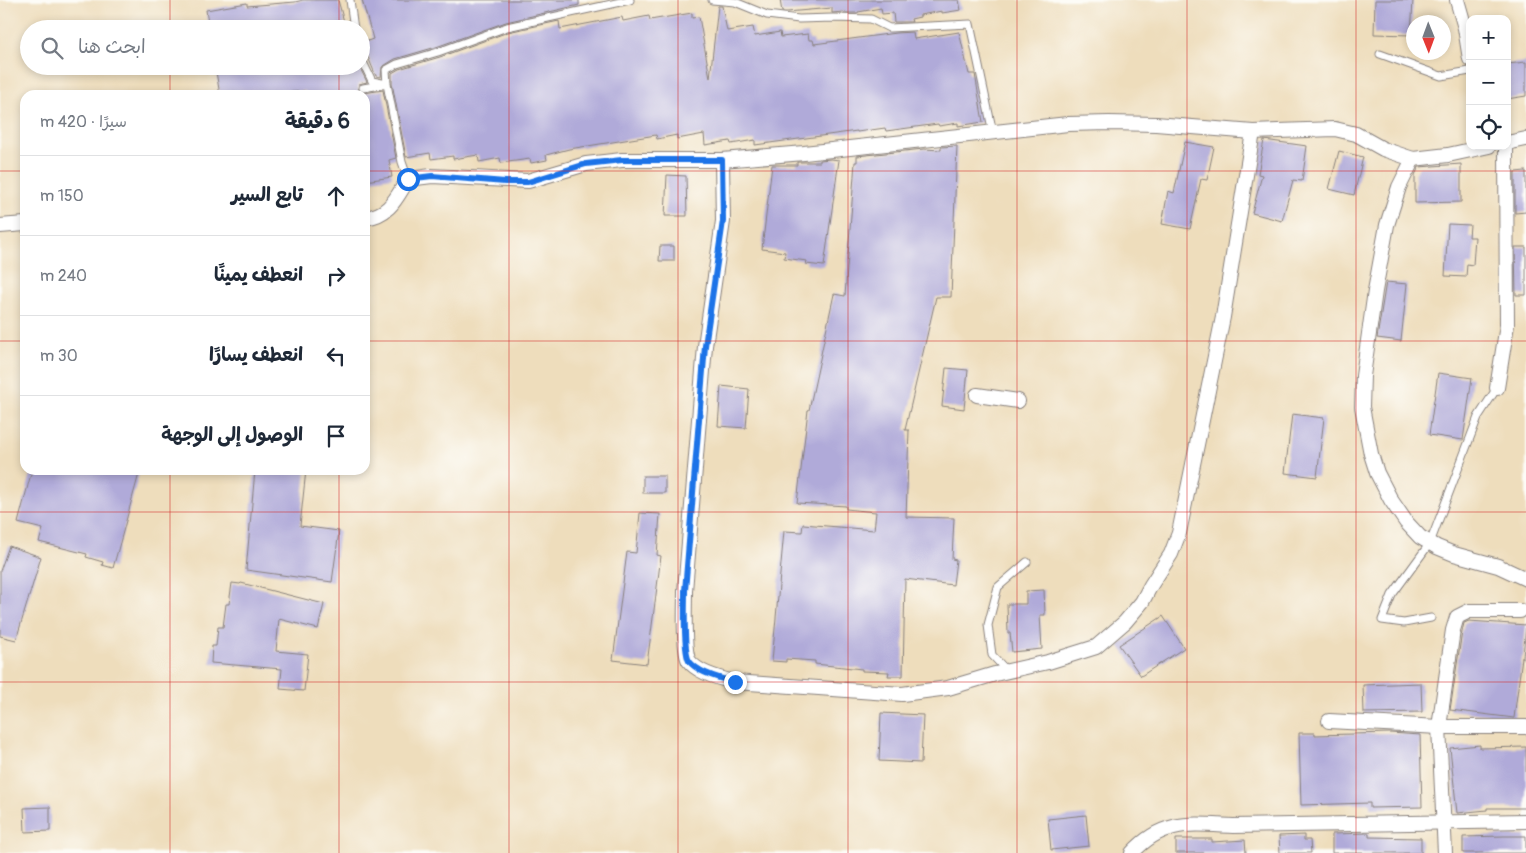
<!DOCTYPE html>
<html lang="ar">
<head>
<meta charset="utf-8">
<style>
	body { margin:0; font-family:Pangolin,"Playpen Sans Arabic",sans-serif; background:#f2f2f3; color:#1f2937; direction:rtl }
	.controls { position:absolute; right:15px; top:15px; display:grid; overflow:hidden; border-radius:10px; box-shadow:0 2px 8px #0003 }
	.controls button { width:45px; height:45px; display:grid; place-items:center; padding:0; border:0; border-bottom:1px solid #e0e1e3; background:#fff; color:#1f2937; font:25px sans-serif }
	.compass { position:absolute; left:1406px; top:15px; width:45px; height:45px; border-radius:50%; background:#fff; box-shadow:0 2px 8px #0003; rotate:179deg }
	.stop { position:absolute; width:15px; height:15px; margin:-11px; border:4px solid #1a73e8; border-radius:50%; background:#fff }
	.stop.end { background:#1a73e8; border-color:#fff; box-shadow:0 1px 5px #0008 }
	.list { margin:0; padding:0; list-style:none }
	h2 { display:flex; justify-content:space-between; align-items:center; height:65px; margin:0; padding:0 20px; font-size:21px }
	h2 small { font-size:16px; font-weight:400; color:#747a83 }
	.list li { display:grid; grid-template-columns:32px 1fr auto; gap:15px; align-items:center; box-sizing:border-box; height:80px; padding:0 20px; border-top:1px solid #e0e1e3 }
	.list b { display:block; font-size:19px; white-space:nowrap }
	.list em { font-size:16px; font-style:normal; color:#747a83 }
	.icon { flex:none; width:28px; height:28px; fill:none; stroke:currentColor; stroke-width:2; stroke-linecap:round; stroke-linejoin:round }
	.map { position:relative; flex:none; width:1526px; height:853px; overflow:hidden; direction:ltr }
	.search { position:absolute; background:#fff; box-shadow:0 2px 8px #0003; left:20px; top:20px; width:350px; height:55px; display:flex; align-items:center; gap:12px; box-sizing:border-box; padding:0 18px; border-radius:28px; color:#747a83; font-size:19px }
	.panel { position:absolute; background:#fff; box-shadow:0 2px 8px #0003; left:20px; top:90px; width:350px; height:385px; border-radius:15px; direction:rtl }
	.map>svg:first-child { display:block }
	.building { fill:#b0aad9 }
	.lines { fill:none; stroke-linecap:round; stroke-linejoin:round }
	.lane-casing { stroke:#88807c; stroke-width:9 }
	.street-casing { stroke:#88807c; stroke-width:16 }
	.lane { stroke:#fff; stroke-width:7 }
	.street { stroke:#fff; stroke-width:14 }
	.route { stroke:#1a73e8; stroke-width:6 }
	.grid { fill:none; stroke:#d62828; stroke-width:1; stroke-opacity:0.55 }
</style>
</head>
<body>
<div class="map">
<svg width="1526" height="853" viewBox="0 0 1526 853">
	<rect width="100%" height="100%" fill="#fdfcf7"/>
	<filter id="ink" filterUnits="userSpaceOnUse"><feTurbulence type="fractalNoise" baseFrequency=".02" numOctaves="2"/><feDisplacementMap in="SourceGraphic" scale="10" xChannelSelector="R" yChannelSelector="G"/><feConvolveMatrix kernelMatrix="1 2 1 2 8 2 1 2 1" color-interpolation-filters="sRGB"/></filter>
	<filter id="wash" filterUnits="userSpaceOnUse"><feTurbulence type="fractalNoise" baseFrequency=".0096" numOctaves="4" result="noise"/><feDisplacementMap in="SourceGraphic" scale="20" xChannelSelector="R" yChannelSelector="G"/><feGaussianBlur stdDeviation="1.12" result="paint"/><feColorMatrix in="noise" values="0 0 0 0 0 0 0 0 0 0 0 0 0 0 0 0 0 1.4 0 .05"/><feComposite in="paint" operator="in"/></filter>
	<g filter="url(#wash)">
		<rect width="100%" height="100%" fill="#eeddbc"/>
		<g id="blocks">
			<g class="building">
				<polygon points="303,0 338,0 346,29 209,29 206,10 247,3 247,6 295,2"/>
				<polygon points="362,0 579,0 579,5 506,22 436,47 395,59 382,67 381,77 376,76 362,43 373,39"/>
				<polygon points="780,0 959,0 961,10 942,13 942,11 920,15 920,17 911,19 912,22 894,22 893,13 882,14 881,8 858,12 858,13 844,13 844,12 832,13 832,8 787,12 782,12"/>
				<polygon points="1375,0 1413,0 1411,35 1374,34"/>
				<polygon points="718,6 722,6 727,31 753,27 755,36 780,32 781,37 808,34 809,40 813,40 814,44 896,33 913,32 914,39 959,32 969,74 975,74 983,122 958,126 958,123 939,126 938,124 886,131 885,128 857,132 857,131 755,145 755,140 731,144 730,141 705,145 704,134 677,139 677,135 657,139 656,135 569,149 546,155 547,160 531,163 530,159 501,163 500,158 479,162 478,155 453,159 453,156 431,159 430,153 406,157 392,83 392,73 399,69 440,57 508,32 559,21 560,29 622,17 623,21 649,16 650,20 692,13 692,18 699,17 710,78"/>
				<polygon points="1526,62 1526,96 1507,99 1507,64"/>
				<polygon points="215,66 359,66 367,82 359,84 358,88 359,92 364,93 383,90 396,158 389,160 392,177 365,181 365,95 306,95 305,91 282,93 282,95 220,95"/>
				<polygon points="1264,140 1307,146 1302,181 1293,180 1282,221 1252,213 1262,175 1258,174"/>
				<polygon points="1185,142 1214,147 1207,180 1201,179 1190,229 1162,224 1168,191 1174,193"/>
				<polygon points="957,146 951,297 936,297 905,430 909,430 906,517 954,518 952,559 956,560 953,585 905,579 903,676 888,676 889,672 862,671 862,669 815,664 815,661 786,659 786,662 772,661 784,531 802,532 803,524 874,530 876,512 846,509 846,506 797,503 808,410 809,410 834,294 845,296 855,162 857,162 857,156 924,149 941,150 941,147"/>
				<polygon points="1339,151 1363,157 1354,195 1329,189"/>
				<polygon points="831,159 839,160 824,266 806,264 807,261 784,258 785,252 762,249 772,165 797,165 797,162 820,162 820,160"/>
				<polygon points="1461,164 1461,202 1415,203 1415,175 1419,167"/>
				<polygon points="1526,171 1526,212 1515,213 1515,172"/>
				<polygon points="667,175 686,176 687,216 665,216"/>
				<polygon points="1448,224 1470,225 1469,237 1475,237 1473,265 1467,264 1466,277 1445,276"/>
				<polygon points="660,246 674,246 674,261 659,261"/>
				<polygon points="1515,247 1526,247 1526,295 1516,295"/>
				<polygon points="1386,282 1407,284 1401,341 1377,338"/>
				<polygon points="946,368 968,370 964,409 942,406"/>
				<polygon points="1438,373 1472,378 1463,440 1429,435"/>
				<polygon points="721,386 749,389 746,428 718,426"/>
				<polygon points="1292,414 1324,418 1317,477 1285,473"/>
				<polygon points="32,470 140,470 113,568 102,565 103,562 86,557 87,554 39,542 43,529 18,523"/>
				<polygon points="255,470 306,470 300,526 339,531 332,582 246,570"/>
				<rect x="643" y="476" width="22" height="17"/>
				<polygon points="640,513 660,514 657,555 661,556 647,664 613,660 627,552 636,553"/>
				<polygon points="9,546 41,557 16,640 0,636 0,571"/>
				<polygon points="232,583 240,584 241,583 324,604 318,629 279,619 276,651 308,654 304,691 280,689 282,669 211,663 212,646 216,646 218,627 223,627 226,604 229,604"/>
				<polygon points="1044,590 1045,615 1040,615 1042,649 1012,652 1010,633 1008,633 1007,604 1026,604 1026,591"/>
				<polygon points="1163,616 1184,648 1141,676 1119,645"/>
				<polygon points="1469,621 1526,625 1523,657 1522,657 1514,718 1450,710 1462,632 1464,623"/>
				<polygon points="1421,683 1422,712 1364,713 1363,685"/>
				<polygon points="881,713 923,715 921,763 879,761"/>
				<polygon points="1299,733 1315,733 1315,735 1390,733 1420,735 1422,807 1370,808 1370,803 1301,805"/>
				<polygon points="1480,745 1480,748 1526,747 1526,808 1487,808 1487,810 1457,813 1450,748"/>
				<polygon points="50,807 50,831 25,832 24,808"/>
				<polygon points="1086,815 1089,846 1051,850 1048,819"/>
				<polygon points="1369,833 1369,837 1421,838 1421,853 1332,853 1332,834"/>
				<polygon points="1304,835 1304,840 1310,840 1311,853 1280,853 1279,836"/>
				<polygon points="1504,836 1526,836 1526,853 1463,853 1463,837"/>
				<polygon points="1176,839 1212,839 1212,842 1245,840 1246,853 1176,853"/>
			</g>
		</g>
	</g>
	<g filter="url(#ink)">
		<use href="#blocks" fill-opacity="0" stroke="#88807c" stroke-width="1"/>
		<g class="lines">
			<g class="lane-casing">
				<g id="lane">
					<polyline points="350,0 354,29"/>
					<polyline points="712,0 735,2 767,15 799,19 833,18 871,19 889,28 970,24 993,133"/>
					<polyline points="1380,54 1441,76 1470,71"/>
					<polyline points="361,58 372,81 387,84 386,70 397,64 438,52 507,27 630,0"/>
					<polyline points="363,88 387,84 402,162 408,179"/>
					<polyline points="1431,618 1404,623 1382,620 1392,595 1430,543 1478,417 1497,388"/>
					<polyline points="1007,671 992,655 988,625 998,587 1027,562"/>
				</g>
			</g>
			<g class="street-casing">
				<g id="street">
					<polyline points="1457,0 1465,28 1470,59"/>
					<polyline points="1507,143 1526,139"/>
					<polyline points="1413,159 1399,187 1387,225 1375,291 1363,376 1362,407 1371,454 1377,473 1391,500 1406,522 1420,537 1437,547 1454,554 1498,566 1526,579"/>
					<path d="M 722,160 L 723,221 L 705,346 L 685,591 C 685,604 683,651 689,661 C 698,673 721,679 735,682 L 902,694 L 948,688 L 995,674 L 1048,662 L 1096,647 L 1125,622 L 1142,602 L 1151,585 L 1171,554 L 1179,533 L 1223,317 L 1253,132"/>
					<path d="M 365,218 C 390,215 396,198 408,179 L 432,176 L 528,181 L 586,164 L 622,160 L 722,160 L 804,153 L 1068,124 L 1109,123 L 1156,124 L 1253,132 L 1335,129 L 1356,134 L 1383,149 L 1413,159 L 1448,155 L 1489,146"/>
					<polyline points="0,226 25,224"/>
					<polyline points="1497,388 1507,325 1506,146"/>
					<polyline points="977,395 1018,401"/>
					<polyline points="1329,721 1439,727 1453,630 1457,617 1469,611 1520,611"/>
					<path d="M 1132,853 C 1163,819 1191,824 1233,826 L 1526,821"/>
					<polyline points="1445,853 1439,727 1526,727"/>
				</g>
			</g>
			<use href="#lane" class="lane"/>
			<use href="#street" class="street"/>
		</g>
	</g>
	<g class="lines" filter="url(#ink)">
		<path class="route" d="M 408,179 L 432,176 L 505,182 L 528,182 L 586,164 L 622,160 L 722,160 L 723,221 L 705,346 L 685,591 C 685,604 683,651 689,661 C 698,673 721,679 735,682"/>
	</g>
	<path class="grid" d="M 170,0 L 170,29M 339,0 L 339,29M 509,0 L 509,853M 678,0 L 678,853M 848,0 L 848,853M 1017,0 L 1017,853M 1187,0 L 1187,853M 1356,0 L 1356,853M 170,66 L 170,95M 339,66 L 339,95M 0,171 L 25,171M 365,171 L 1526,171M 0,341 L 25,341M 365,341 L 1526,341M 170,470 L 170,853M 339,470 L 339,853M 0,512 L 1526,512M 0,682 L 1526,682"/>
</svg>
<div class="controls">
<button>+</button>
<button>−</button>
<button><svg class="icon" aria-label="locate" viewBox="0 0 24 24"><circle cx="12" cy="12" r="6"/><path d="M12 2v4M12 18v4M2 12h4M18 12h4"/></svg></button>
</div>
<svg class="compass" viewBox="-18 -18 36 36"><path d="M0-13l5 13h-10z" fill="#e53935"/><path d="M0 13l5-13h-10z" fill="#747a83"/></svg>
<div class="stop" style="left:408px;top:179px"></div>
<div class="stop end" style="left:735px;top:682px"></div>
<div class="search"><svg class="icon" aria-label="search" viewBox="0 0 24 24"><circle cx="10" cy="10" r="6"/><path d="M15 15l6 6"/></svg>ابحث هنا</div>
<section class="panel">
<h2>6 دقيقة<small>سيرًا · 420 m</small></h2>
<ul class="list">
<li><svg class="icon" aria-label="ahead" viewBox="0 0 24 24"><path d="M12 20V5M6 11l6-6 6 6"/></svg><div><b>تابع السير</b></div><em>150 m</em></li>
<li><svg class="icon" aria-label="right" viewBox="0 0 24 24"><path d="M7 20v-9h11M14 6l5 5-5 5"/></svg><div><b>انعطف يمينًا</b></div><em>240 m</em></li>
<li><svg class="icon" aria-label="left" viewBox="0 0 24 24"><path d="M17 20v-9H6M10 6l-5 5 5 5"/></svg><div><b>انعطف يسارًا</b></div><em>30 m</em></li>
<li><svg class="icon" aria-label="arrive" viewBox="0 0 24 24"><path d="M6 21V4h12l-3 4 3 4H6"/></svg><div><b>الوصول إلى الوجهة</b></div></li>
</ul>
</section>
</div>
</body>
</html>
